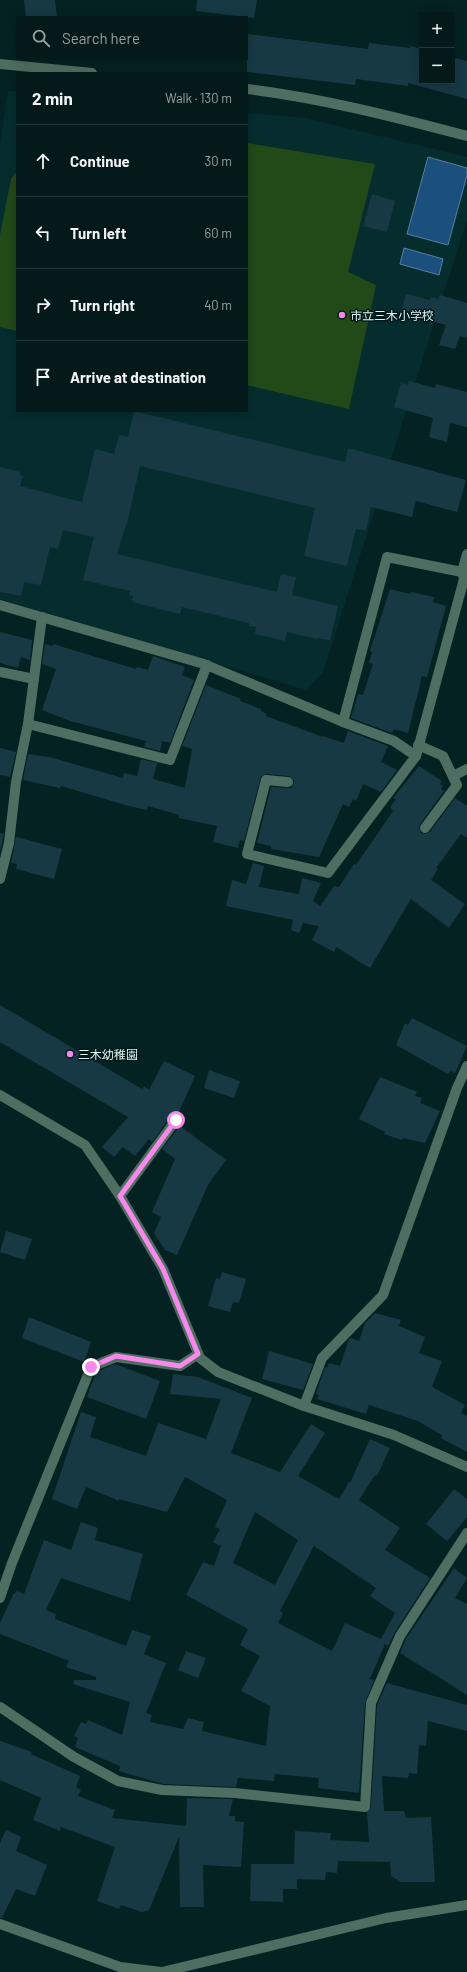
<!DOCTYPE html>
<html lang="en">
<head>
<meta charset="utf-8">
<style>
	body { margin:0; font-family:Barlow,"Noto Sans JP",sans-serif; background:#0d2323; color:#f1f3f6 }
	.controls { position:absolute; right:12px; top:12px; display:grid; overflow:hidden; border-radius:0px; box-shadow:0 2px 10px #0003 }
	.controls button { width:36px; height:36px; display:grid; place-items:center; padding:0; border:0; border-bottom:1px solid #253839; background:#041a1a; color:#f1f3f6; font:20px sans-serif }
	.stop { position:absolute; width:12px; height:12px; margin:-9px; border:3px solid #f788ec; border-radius:50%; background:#fff }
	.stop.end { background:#f788ec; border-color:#fff; box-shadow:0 1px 4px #0008 }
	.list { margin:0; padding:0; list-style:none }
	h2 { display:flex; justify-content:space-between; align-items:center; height:52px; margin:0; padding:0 16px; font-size:17px }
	h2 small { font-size:13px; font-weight:400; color:#97a1a2 }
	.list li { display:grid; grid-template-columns:26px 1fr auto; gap:12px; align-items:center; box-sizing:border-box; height:72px; padding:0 16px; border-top:1px solid #253839 }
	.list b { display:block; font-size:15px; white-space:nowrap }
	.list em { font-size:13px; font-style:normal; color:#97a1a2 }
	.icon { flex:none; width:22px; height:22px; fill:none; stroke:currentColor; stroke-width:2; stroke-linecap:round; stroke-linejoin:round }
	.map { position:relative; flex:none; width:467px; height:1972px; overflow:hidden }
	.search { position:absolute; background:#041a1a; box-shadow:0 2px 10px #0003; left:16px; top:16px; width:232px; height:44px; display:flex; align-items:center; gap:10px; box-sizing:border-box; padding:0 14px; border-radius:0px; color:#97a1a2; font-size:15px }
	.panel { position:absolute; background:#041a1a; box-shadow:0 2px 10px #0003; left:16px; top:72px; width:232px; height:340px; border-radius:0px }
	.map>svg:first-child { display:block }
	.built { fill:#052d2d }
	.green { fill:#224a19 }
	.water { fill:#1b4f7d; stroke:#5580a0 }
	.building { fill:#173944; fill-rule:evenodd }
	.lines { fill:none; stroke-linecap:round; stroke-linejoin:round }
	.minor { stroke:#4e6e61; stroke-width:10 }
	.route { stroke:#f788ec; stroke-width:5 }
	.poi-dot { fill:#f788ec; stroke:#001919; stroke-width:1.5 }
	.labels { text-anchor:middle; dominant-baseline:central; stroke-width:3; stroke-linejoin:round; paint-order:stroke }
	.poi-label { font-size:12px; fill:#ddf2f1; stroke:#001919; text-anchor:start }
</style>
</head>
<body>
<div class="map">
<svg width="467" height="1972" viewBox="0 0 467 1972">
	<rect width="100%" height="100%" fill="#052222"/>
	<polygon class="built" points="8,91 17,91 17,411 247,411 247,113 305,118 467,157 467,220 323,672 306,690 0,599 0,145"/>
	<g class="green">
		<polygon points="247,143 375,164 348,272 376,285 349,409 247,385"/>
		<polygon points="17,171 17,331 0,327 0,235 11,179"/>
	</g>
	<g class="water">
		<polygon points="428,157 467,168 467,175 448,245 407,234"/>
		<polygon points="404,248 443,259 439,275 400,264"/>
	</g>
	<g class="building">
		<polygon points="24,0 55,0 57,17 26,17"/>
		<polygon points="197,0 257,0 254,18 196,11"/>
		<polygon points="247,34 368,49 369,43 410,48 410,46 422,49 422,81 452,81 452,57 467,61 467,99 408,83 408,86 356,79 355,85 247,72"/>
		<polygon points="372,194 395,201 387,232 363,226"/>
		<polygon points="406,294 430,300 431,297 438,299 440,295 467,303 467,338 460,336 455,349 439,345 446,325 401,313"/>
		<polygon points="409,381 435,388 436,384 467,392 467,427 450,423 447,442 429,437 433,418 394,407 401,383 408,385"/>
		<polygon points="134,411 345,462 348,448 466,480 457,512 416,501 412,517 371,507 366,531 356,529 347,566 304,556 315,508 140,466 128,519 117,554 277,592 281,574 296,577 292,595 338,606 330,640 317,638 317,639 287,632 285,641 255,634 256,627 249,626 249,623 182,607 180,614 132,602 133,596 129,595 130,591 83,580 94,537 63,530 58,549 50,547 41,585 24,582 21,596 0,592 0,467 20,472 20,475 23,476 20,486 82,502 95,449 114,454 119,435 128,437"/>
		<polygon points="390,589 410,594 411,592 434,597 433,602 446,606 427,677 422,676 408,733 394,729 392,733 351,718 358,694 363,695 373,664 369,663 372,652 370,651"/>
		<polygon points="0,632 32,640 30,660 21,657 18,668 0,663"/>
		<polygon points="45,644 53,646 53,644 136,669 137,667 148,670 153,656 185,667 182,675 194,680 170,743 162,741 160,751 144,747 146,741 70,721 42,710 56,669 42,664"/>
		<polygon points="206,685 241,699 240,701 261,709 261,711 267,714 266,716 323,737 323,736 344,743 348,731 388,746 381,762 397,770 381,792 363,784 356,801 353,799 349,807 343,804 319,857 271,849 271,846 257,843 271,787 291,788 294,783 294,780 289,776 267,774 261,776 244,841 240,840 238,848 213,842 217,826 179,818 179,815 148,806 147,810 129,806 61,786 60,788 23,780 28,754 49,757 123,778 124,773 137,776 141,759 157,763 153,779 185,788 192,749 182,746"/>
		<polygon points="0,748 16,752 10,777 0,775"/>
		<polygon points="419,766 442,781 440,784 443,786 441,789 444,791 420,824 419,828 421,833 425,834 430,832 455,798 467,806 467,838 461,834 436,868 438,869 431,880 465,904 449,928 411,899 370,968 336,947 334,952 312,940 319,926 303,923 299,933 291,930 293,920 226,906 232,880 246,884 253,863 264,866 259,887 299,894 302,878 321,883 313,901 320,906 334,886 339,887 354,864 356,865 393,811 390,807 396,799 393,798"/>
		<polygon points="0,833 4,834 0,852"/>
		<polygon points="16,837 62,849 54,879 16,869 17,864 11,863"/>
		<polygon points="0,1005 142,1089 144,1086 149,1090 164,1061 195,1076 178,1114 171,1116 152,1142 149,1139 135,1156 123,1147 114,1157 102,1147 128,1117 0,1042"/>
		<polygon points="412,1018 467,1046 455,1073 451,1071 448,1074 396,1045 405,1023 408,1025"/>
		<polygon points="209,1070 240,1081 234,1098 204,1088"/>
		<polygon points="380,1077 417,1092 415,1096 422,1098 420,1103 440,1111 425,1143 403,1138 402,1140 384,1134 385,1132 359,1119"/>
		<polygon points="180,1126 226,1160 208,1185 177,1255 165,1250 154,1233 161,1217 152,1212 175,1159 162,1149"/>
		<polygon points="6,1231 32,1239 25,1260 0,1252"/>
		<polygon points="222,1272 246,1279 239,1303 233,1302 230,1312 208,1306 216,1278 220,1279"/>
		<polygon points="375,1313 401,1320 399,1326 425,1337 419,1353 442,1361 432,1387 465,1405 461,1413 467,1416 467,1452 441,1438 442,1435 418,1421 369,1405 366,1414 317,1399 319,1395 316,1394 325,1367 327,1368 329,1363 340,1366 349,1339 351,1338 359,1341 365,1323"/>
		<polygon points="29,1317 91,1342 84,1362 22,1338"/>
		<polygon points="269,1351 313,1364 303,1390 262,1379"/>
		<polygon points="115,1364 160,1381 146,1419 87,1397 96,1372"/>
		<path d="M 173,1374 L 198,1377 L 252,1398 L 231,1453 L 280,1472 L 311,1424 L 325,1433 L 298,1476 L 339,1499 L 349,1482 L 350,1483 L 370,1439 L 390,1448 L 377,1476 L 375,1475 L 359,1500 L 400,1528 L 385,1550 L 430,1578 L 395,1632 L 388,1646 L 385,1644 L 370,1679 L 374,1680 L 365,1703 L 359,1793 L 318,1788 L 319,1778 L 275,1774 L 274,1781 L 238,1778 L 236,1787 L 163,1784 L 119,1771 L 120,1766 L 75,1747 L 78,1738 L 74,1736 L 81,1722 L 86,1724 L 88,1720 L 122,1735 L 130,1702 L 73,1684 L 74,1680 L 96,1680 L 96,1677 L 66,1667 L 69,1661 L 0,1634 L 0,1623 L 13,1595 L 17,1591 L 24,1594 L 44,1540 L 71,1550 L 81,1522 L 98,1528 L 95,1540 L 143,1554 L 130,1601 L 61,1578 L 46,1610 L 56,1614 L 55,1619 L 126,1646 L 132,1630 L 151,1636 L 144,1654 L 166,1663 L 146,1713 L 152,1715 L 150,1722 L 183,1729 L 188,1718 L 204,1722 L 202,1731 L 266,1746 L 270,1706 L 241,1691 L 260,1656 L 240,1645 L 248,1629 L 186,1595 L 203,1562 L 214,1566 L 221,1546 L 213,1542 L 220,1529 L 215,1527 L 227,1500 L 185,1477 L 167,1512 L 119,1499 L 119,1501 L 86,1487 L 77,1509 L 52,1499 L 81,1412 L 96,1417 L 90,1437 L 146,1456 L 158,1423 L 206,1439 L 221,1399 L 170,1394 ZM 255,1512 L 298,1540 L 275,1585 L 233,1563 ZM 314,1546 L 376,1588 L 370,1596 L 395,1613 L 381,1639 L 345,1623 L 332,1651 L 278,1623 L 283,1613 L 280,1611 Z"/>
		<polygon points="454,1489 467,1499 467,1517 447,1541 426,1524"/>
		<polygon points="454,1568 467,1578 455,1598 467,1604 467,1695 400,1653 406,1639"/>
		<polygon points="186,1651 206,1658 198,1678 178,1670"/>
		<polygon points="387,1683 467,1705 467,1731 428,1721 426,1746 419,1745 417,1774 409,1773 408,1778 382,1776 384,1811 404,1811 406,1818 431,1817 435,1882 401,1882 391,1876 390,1862 338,1861 337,1873 326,1872 325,1880 297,1879 297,1889 283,1889 283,1902 250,1901 251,1864 294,1864 295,1831 331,1833 330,1840 369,1842 367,1813 371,1807 377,1705"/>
		<polygon points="0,1741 32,1752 31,1754 80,1776 76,1787 81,1790 78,1796 115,1810 112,1818 186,1826 187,1798 233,1799 229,1816 235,1816 235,1821 244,1822 241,1867 203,1865 204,1907 180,1907 179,1837 149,1910 142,1912 121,1905 119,1909 97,1901 115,1847 61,1827 60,1831 33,1820 41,1798 0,1780"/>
		<polygon points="6,1830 21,1837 16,1851 47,1865 35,1896 16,1889 2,1918 0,1918 0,1843"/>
	</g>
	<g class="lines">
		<g class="minor">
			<polyline points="0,64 92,73"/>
			<path d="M 247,89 C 321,98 395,117 467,136"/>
			<polyline points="462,572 467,554"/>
			<polyline points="0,605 204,664 343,722 394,741 416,756"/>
			<polyline points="0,672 34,679"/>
			<polyline points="28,724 170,760 207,665"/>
			<polyline points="418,745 443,756 457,785 425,828"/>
			<polyline points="453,776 467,769"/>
			<polyline points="288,782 266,780 247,854 328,873 416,756 464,579 462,572 387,557 343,722"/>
			<polyline points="0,879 9,843 16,782 28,724 42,617"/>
			<polyline points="0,1095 85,1145 120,1196 163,1269 200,1358 218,1372 304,1406 394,1435 467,1467"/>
			<polyline points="120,1196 176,1120"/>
			<polyline points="304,1406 322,1358 383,1295 457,1088 467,1066"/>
			<polyline points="0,1598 12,1563 91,1367 116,1357 180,1366 198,1354"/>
			<polyline points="0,1707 74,1757 118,1781 162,1790 235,1793 365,1807 371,1703 400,1636 467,1533"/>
			<polyline points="0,1924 120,1967 161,1972"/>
			<polyline points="162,1972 386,1918 467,1905"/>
		</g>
	</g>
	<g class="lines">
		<polyline class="route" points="91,1367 116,1356 180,1366 198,1354 163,1269 120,1196 176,1120"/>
	</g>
	<g class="poi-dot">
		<circle cx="342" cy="315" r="4"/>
		<circle cx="70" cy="1054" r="4"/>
	</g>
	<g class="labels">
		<g class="poi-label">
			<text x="350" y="315">市立三木小学校</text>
			<text x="78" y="1054">三木幼稚園</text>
		</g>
	</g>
</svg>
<div class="controls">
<button>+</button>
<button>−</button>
</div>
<div class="stop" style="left:176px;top:1120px"></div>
<div class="stop end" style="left:91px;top:1367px"></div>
<div class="search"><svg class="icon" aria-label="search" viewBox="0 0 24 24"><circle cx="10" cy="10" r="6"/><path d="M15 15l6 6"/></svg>Search here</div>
<section class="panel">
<h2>2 min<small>Walk · 130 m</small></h2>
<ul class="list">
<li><svg class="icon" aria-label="ahead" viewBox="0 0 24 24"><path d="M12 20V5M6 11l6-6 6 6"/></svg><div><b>Continue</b></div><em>30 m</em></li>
<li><svg class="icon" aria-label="left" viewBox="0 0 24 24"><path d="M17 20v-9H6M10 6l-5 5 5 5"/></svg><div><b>Turn left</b></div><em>60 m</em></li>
<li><svg class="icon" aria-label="right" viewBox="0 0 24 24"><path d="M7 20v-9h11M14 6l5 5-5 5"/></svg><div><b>Turn right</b></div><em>40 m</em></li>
<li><svg class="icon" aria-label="arrive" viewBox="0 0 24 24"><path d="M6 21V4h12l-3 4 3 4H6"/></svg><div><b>Arrive at destination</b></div></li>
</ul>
</section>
</div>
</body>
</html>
